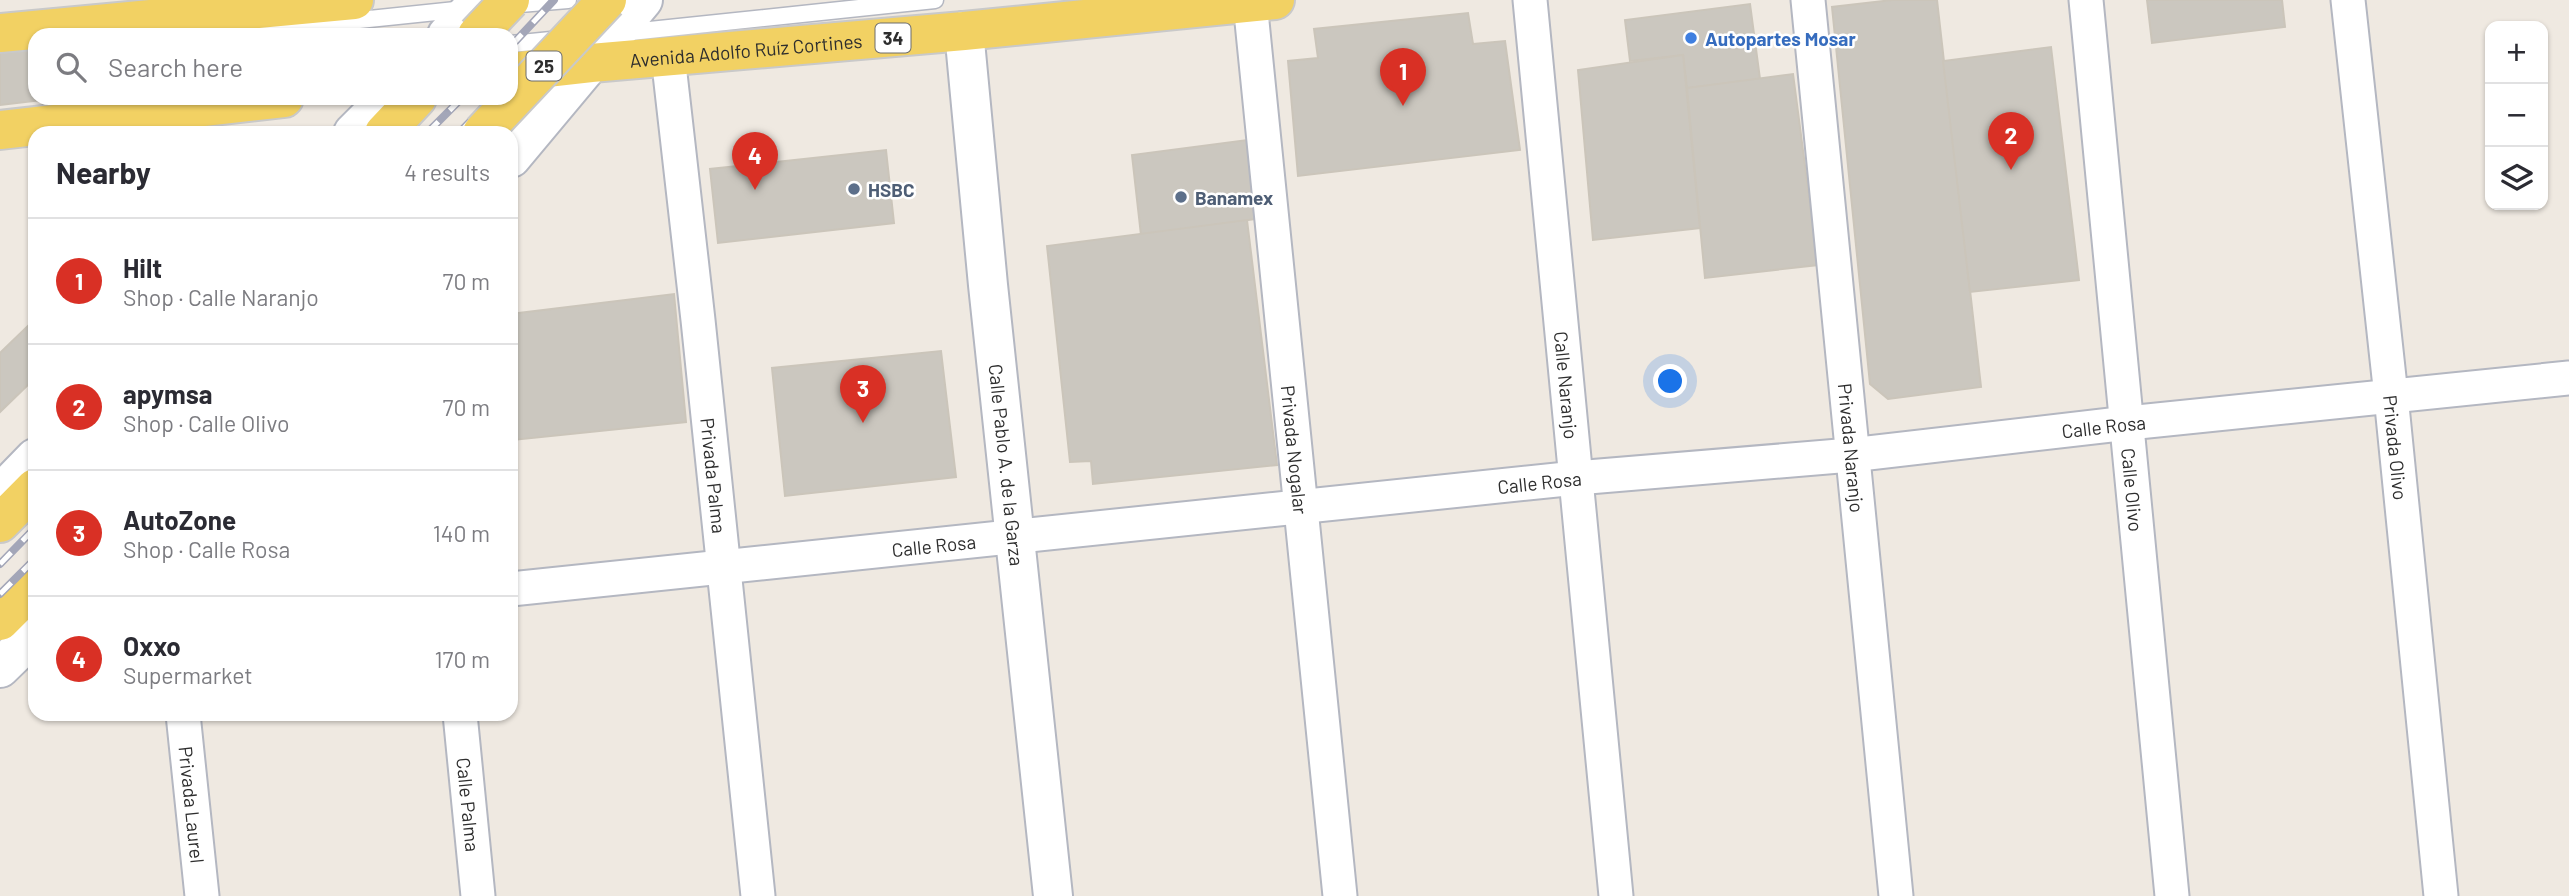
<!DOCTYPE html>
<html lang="en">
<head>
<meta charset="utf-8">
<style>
	body { margin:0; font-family:Barlow,sans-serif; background:#f2f2f3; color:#2b2b33 }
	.controls { position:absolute; right:21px; top:21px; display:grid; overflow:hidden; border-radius:14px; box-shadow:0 2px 5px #0004 }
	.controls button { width:63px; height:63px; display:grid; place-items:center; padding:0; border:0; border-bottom:2px solid #e1e1e2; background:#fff; color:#2b2b33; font:35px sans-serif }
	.you { position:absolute; left:1671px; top:382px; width:24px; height:24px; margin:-18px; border:5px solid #fff; border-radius:50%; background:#1a73e8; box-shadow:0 0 0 10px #1a73e833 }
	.badge { display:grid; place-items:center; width:46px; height:46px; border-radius:50%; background:#d93025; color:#fff; font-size:23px; font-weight:700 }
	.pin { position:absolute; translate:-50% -58px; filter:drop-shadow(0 2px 4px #0008) }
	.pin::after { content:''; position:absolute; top:37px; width:24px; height:21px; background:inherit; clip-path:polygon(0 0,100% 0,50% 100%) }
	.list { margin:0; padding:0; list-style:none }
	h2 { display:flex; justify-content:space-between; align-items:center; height:91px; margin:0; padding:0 28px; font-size:30px }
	h2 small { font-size:23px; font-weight:400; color:#7c7c81 }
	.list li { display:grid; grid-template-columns:46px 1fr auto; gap:21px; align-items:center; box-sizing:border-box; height:126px; padding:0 28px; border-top:2px solid #e1e1e2 }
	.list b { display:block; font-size:26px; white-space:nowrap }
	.list p { margin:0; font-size:23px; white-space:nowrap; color:#7c7c81 }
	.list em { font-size:23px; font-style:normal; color:#7c7c81 }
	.icon { flex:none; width:38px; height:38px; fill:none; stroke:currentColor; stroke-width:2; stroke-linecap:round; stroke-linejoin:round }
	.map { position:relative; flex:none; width:2569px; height:896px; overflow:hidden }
	.search { position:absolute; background:#fff; box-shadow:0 2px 5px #0004; left:28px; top:28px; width:490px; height:77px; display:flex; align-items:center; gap:18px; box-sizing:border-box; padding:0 24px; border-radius:21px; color:#7c7c81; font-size:26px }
	.panel { position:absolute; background:#fff; box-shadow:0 2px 5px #0004; left:28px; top:126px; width:490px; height:595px; border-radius:21px }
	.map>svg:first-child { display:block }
	.building { fill:#cbc7bf; stroke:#cbc5ba; stroke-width:2 }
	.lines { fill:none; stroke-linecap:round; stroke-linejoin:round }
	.lane-casing { stroke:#b4b7c1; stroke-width:19 }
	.street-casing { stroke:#b4b7c1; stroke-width:37 }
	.secondary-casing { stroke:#b4b7c1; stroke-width:42 }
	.primary-casing { stroke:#c9c9c9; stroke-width:42 }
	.lane { stroke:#fff; stroke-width:16 }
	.street { stroke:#fff; stroke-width:33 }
	.secondary { stroke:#fff; stroke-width:38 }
	.primary { stroke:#f2d163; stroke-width:38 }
	.rail-casing { stroke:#a3a6b8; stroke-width:8 }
	.rail { stroke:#fff; stroke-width:5; stroke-dasharray:16; stroke-linecap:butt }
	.primary-bridge-casing { stroke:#c9c9c9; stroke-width:42; stroke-linecap:butt }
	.primary-bridge { stroke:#f2d163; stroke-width:38 }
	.shop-dot { fill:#3f7fe0; stroke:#fff; stroke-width:2.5 }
	.service-dot { fill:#5c6f8a; stroke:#fff; stroke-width:2.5 }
	.labels { text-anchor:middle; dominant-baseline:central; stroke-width:5; stroke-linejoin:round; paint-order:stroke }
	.shield { fill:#fff; stroke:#6d6d6d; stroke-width:2 }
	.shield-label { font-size:18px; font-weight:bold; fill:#2e2e2e }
	.shop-label { font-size:19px; font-weight:bold; fill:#366cbe; stroke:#fff; text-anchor:start }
	.street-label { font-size:19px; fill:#2e2e2e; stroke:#fff }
	.service-label { font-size:19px; font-weight:bold; fill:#4e5e75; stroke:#fff; text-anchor:start }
</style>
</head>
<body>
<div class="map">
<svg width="2569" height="896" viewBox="0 0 2569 896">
	<rect width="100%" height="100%" fill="#efe9e1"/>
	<g class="building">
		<polygon points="1892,0 1937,0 1981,387 1888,399 1870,384 1832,7"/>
		<polygon points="2147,0 2282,0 2285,27 2152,43"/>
		<polygon points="1750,4 1760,79 1687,88 1683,55 1630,61 1625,20"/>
		<polygon points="1468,13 1473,44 1505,41 1520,150 1298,176 1288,61 1318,58 1314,29"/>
		<polygon points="35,47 35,98 59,98 0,105 0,51"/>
		<polygon points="2051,47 2079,280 1970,292 1943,61"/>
		<polygon points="1683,55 1700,228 1593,240 1578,70"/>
		<polygon points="1793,74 1818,265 1705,278 1687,88"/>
		<polygon points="1247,140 1256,219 1141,235 1132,155"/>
		<polygon points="886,150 894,223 718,243 710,169"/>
		<polygon points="1247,220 1277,465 1093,484 1091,461 1070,462 1047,246"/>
		<polygon points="674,294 686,422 513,440 511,314"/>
		<polygon points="34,320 35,378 0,412 0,353"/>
		<polygon points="941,351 956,477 785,496 772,368"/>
	</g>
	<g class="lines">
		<g class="lane-casing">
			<g id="lane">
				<polyline points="508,5 568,0"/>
				<polyline points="621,33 935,0"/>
				<polyline points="215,35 465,9"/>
				<polyline points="511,44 561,39"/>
			</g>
		</g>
		<g class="street-casing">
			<g id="street">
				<path id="s1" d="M 1530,0 L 1616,896"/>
				<path id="s2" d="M 1808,0 L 1896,896"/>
				<path id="s3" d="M 2086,0 L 2172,896"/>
				<path id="s4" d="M 2348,0 L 2391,396 L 2441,896"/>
				<path id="s5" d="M 1250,2 L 1340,896"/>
				<path id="s6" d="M 668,56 L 698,320 L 758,896"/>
				<path id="s7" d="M 511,589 L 1576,478 L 1851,455 L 2128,423 L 2569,378"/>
				<path id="s8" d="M 183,714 L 202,896"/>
				<path id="s9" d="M 460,714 L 478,896"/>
			</g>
		</g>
		<g class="secondary-casing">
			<g id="secondary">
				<path id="s10" d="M 964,31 L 988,285 L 1053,896"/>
				<polyline points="447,35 480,0"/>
				<polyline points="353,133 388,98"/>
				<polyline points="511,158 643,0"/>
				<polyline points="0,494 35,458"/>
				<polyline points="0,668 35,634"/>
			</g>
		</g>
		<g class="primary-casing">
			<g id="primary">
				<polyline points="0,33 354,0"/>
				<path id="s11" d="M 511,72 L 591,63 L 964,31 L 1275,0"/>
				<polyline points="0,130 284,98"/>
				<polyline points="384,133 417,98"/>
				<polyline points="0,523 35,488"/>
				<polyline points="0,621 35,586"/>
			</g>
		</g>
		<use href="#lane" class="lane"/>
		<use href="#street" class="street"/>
		<use href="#secondary" class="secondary"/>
		<use href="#primary" class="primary"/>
		<g class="rail-casing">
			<g id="rail">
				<polyline points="511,46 554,0"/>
				<polyline points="511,79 586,0"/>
				<polyline points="427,133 462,98"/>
				<polyline points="459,133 493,98"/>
				<polyline points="0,564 35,528"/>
				<polyline points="0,594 35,559"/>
			</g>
		</g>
		<use href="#rail" class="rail"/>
		<g class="primary-bridge-casing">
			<g id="primary-bridge">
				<polyline points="477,35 510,0"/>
				<polyline points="482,133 607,0"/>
			</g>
		</g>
		<use href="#primary-bridge" class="primary-bridge"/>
	</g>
	<circle class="shop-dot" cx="1691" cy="38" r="7"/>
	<g class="service-dot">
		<circle cx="854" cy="189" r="7"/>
		<circle cx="1181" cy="197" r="7"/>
	</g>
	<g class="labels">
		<g class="shield">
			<rect x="875.5" y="23.5" width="35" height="29" rx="5"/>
			<rect x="526.5" y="51.5" width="35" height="29" rx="5"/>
		</g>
		<g class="shield-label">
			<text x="893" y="38">34</text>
			<text x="544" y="66">25</text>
		</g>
		<g class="shop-label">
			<text x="1705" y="38">Autopartes Mosar</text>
		</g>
		<g class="street-label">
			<text stroke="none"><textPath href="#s11" startOffset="236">Avenida Adolfo Ruíz Cortines</textPath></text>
			<text stroke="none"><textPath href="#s1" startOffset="387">Calle Naranjo</textPath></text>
			<text stroke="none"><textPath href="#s7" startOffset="1601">Calle Rosa</textPath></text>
			<text stroke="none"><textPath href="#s2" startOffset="450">Privada Naranjo</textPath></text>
			<text stroke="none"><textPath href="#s4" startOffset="450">Privada Olivo</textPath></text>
			<text stroke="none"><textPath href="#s5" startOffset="450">Privada Nogalar</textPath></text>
			<text stroke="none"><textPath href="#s10" startOffset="436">Calle Pablo A. de la Garza</textPath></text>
			<text stroke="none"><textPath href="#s6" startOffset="422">Privada Palma</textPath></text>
			<text stroke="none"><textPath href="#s7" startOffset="1034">Calle Rosa</textPath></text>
			<text stroke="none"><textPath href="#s3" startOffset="492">Calle Olivo</textPath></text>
			<text stroke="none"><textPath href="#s7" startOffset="425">Calle Rosa</textPath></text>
			<text stroke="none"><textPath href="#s8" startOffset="91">Privada Laurel</textPath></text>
			<text stroke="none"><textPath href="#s9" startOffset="91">Calle Palma</textPath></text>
		</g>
		<g class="service-label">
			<text x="868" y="189">HSBC</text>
			<text x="1195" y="197">Banamex</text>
		</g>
	</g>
</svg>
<div class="controls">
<button>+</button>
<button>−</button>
<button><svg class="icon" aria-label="layers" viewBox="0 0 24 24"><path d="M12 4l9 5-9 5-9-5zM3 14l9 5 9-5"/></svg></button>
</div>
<div class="you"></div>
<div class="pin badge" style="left:1403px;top:106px">1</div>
<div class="pin badge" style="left:2011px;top:170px">2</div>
<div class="pin badge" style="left:863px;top:423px">3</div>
<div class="pin badge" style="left:755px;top:190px">4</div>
<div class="search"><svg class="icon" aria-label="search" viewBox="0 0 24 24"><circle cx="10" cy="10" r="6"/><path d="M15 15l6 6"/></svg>Search here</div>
<section class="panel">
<h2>Nearby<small>4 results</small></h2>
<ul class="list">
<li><span class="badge">1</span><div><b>Hilt</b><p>Shop · Calle Naranjo</p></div><em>70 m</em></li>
<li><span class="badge">2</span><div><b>apymsa</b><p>Shop · Calle Olivo</p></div><em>70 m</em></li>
<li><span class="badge">3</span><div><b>AutoZone</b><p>Shop · Calle Rosa</p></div><em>140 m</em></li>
<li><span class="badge">4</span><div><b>Oxxo</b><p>Supermarket</p></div><em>170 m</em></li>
</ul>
</section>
</div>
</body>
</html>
